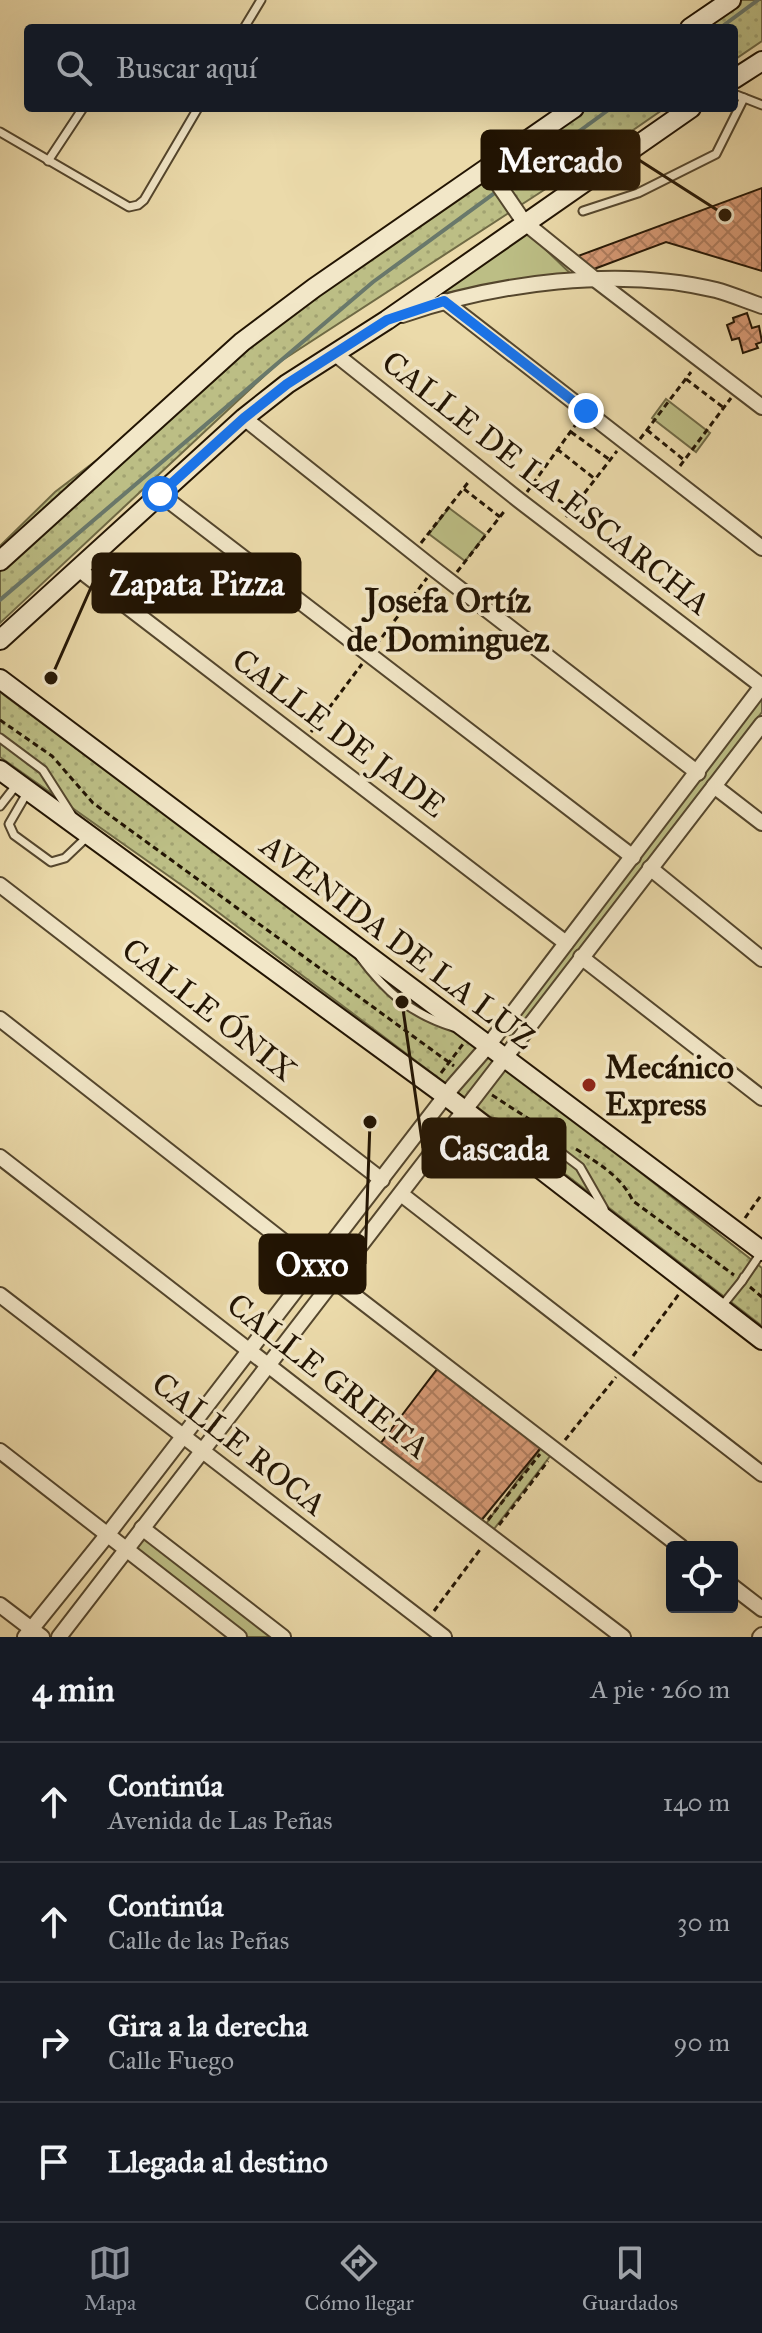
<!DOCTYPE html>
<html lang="es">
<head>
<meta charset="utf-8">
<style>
	body { margin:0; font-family:"IM FELL Great Primer",serif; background:#20242c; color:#f1f3f6 }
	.controls { position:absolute; right:24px; bottom:24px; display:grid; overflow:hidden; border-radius:8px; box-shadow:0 8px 32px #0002 }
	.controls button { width:72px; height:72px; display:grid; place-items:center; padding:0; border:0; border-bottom:2px solid #363941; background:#171b24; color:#f1f3f6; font:40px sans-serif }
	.stop { position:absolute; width:24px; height:24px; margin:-18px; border:6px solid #1a73e8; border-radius:50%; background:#fff }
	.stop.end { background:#1a73e8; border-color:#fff; box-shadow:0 2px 8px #0008 }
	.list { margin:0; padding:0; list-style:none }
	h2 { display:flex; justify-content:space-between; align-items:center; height:104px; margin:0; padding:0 32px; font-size:34px }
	h2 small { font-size:26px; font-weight:400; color:#9ea1a6 }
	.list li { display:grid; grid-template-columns:52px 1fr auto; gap:24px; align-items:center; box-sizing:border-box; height:120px; padding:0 32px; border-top:2px solid #363941 }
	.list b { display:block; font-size:30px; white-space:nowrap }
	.list p { margin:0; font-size:26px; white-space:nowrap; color:#9ea1a6 }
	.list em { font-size:26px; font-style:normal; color:#9ea1a6 }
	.icon { flex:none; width:44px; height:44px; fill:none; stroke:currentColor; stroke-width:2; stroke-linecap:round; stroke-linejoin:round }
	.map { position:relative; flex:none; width:762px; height:1637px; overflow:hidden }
	.search { position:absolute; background:#171b24; box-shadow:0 8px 32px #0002; left:24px; right:24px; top:24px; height:88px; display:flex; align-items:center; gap:20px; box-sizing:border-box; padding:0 28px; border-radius:8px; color:#9ea1a6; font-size:30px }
	.sheet { height:584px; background:#171b24 }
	nav { display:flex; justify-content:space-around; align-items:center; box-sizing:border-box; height:112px; border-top:2px solid #363941; background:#171b24; font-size:22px; color:#9ea1a6 }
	nav a { display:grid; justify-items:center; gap:4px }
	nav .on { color:#8c9099 }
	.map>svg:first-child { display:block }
	.park { fill:url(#park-dots); stroke:#6f6944; stroke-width:2 }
	.garden { fill:#bcbe85; stroke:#6f6944; stroke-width:2 }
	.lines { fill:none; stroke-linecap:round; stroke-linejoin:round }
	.stream { stroke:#69786b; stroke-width:4 }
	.building { fill:url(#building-cross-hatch); stroke:#221403; stroke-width:2 }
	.service-casing { stroke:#54462d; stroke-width:11 }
	.minor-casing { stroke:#54462d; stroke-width:18 }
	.secondary-casing { stroke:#221403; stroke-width:22 }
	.path { stroke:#221403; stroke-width:3; stroke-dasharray:6 4; stroke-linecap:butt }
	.service { stroke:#f2e7c8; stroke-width:7 }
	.minor { stroke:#f2e7c8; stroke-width:14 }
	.secondary { stroke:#f2e7c8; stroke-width:18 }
	.route { stroke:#1a73e8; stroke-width:10 }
	.poi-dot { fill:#8f2418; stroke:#f2e7c8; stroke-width:3 }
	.labels { text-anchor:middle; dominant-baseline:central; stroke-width:7; stroke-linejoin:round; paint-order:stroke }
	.street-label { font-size:32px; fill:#221403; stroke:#f2e7c8 }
	.poi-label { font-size:32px; font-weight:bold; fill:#221403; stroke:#f2e7c8; text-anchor:start }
	.neighbourhood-label { font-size:34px; font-weight:bold; fill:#221403; stroke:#f2e7c8 }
	.leader { fill:none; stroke:#221403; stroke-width:3 }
	.callout-dot { fill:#221403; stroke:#f2e7c8; stroke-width:3 }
	.callout { fill:#221403; stroke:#221403; stroke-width:3 }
	.callout-label { font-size:34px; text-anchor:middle; font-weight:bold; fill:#fff }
</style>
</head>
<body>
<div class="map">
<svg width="762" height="1637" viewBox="0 0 762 1637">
	<defs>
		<pattern id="park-dots" width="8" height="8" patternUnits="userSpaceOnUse" patternTransform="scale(2)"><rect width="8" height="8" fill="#bcbe85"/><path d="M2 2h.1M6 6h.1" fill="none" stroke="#a1a271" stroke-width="1.8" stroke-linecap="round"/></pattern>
		<pattern id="building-cross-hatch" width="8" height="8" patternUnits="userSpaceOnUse" patternTransform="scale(2)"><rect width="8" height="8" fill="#d99b77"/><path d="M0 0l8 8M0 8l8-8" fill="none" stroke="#b07d5f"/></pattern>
	</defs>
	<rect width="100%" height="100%" fill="#ebdaaa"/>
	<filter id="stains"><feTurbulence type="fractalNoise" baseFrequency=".0025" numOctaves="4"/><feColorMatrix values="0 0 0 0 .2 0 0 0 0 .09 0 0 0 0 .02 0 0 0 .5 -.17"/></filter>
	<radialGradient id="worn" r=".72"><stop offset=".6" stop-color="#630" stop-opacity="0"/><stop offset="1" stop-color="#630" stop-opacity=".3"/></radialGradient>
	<g class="park">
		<polygon points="731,0 762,0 762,41 734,60 734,28 690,28"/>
		<polygon points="574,108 665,108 584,164 278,363 0,623 0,546 55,492 398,230"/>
		<polygon points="0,692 519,1077 762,1268 762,1326 525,1143 190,891 0,757"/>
	</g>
	<g class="garden">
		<polygon points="521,226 571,274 445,293 416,303"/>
		<polygon points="666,399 710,433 696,452 652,418"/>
		<polygon points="449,508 485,535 465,561 429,534"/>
		<polygon points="762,697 762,712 576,953 514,1038 504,1031"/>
		<polygon points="544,1444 554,1451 491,1533 483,1528"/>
		<polygon points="139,1533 276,1637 244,1637 128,1547"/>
	</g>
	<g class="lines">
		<g class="stream">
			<polyline points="720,28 758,0"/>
			<polyline points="0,600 373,282 611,108"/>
		</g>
	</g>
	<g class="building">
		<polygon points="762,188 762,271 666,242 586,272 570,259"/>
		<polygon points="747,313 752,328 759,326 762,342 756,344 758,348 743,353 739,338 732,340 727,325 734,322 733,318"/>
		<polygon points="438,1368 544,1444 480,1522 380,1444"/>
	</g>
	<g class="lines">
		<g class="service-casing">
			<g id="service">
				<polyline points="244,28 261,0"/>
				<polyline points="734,94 762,105"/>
				<polyline points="0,132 129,207 138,205 144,200 198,108"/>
				<polyline points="48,161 83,108"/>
				<polyline points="583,211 638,193 716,154 744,98"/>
				<polyline points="0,738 43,770 71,814"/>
				<polyline points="27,793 9,824 14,835 51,862 65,858 87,837"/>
				<polyline points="0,806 18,783"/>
				<path d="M 360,957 C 387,993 410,1013 453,1027"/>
				<polyline points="486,1121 533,1131 580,1167 604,1209"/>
				<polyline points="744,1277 742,1281 761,1253"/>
				<polyline points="721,1307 742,1281"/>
			</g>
		</g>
		<g class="minor-casing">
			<g id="minor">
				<polyline points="487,168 524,222 592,277 762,407"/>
				<polyline points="444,301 762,548"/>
				<path d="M 402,315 C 496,283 618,266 716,290 C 731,294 747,301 762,306"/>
				<polyline points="244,418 434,569 698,773"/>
				<polyline points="160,494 633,857"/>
				<polyline points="77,568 566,943"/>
				<polyline points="714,786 762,823"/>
				<polyline points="650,868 762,959"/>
				<polyline points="0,885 382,1180"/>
				<polyline points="581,957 762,1098"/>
				<polyline points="0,1019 315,1266"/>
				<polyline points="0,1157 376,1449 623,1637"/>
				<polyline points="401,1194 762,1474"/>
				<polyline points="334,1280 681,1547"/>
				<polyline points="0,1295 444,1637"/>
				<polyline points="0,1451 239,1637"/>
				<polyline points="142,1528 283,1637"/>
				<polyline points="732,1586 762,1609"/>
				<polyline points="0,1605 42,1637"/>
				<polyline points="25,1637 108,1534 453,1086 487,1047 762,686 520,501 334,353"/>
				<polyline points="59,1637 762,724"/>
				<polyline points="760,1637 762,1635"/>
			</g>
		</g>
		<g class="secondary-casing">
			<g id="secondary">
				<polyline points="690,28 731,0"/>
				<polyline points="734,79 762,61"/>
				<polyline points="0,561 242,342 314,288 574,108"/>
				<polyline points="0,640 244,418 287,384 387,320 691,108"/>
				<polyline points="0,679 762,1251"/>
				<polyline points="0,770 446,1096 762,1340"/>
			</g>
		</g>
		<g class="path">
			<polyline points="686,379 724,408"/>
			<polyline points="647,430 684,460"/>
			<polyline points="571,432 610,460"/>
			<polyline points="640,439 691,372"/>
			<polyline points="557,449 595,479"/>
			<polyline points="680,466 731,398"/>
			<polyline points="534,482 572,510"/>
			<polyline points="464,489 500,517"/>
			<polyline points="527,492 579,420"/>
			<polyline points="566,517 617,451"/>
			<polyline points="421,543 470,480"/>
			<polyline points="457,572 506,509"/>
			<polyline points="376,645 427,578"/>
			<polyline points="0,720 52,756 93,803 454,1066"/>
			<polyline points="311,732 362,664"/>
			<polyline points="441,1073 463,1044"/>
			<polyline points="492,1095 529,1119"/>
			<path d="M 576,1149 C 599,1164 621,1176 633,1201 L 734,1275"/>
			<polyline points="745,1218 762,1194"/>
			<polyline points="750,1287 762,1297"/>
			<polyline points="633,1356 679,1294"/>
			<polyline points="565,1440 616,1377"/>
			<polyline points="488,1520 540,1454"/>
			<polyline points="499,1525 548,1461"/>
			<polyline points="434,1611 482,1547"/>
		</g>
		<use href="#service" class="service"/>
		<use href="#minor" class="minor"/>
		<use href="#secondary" class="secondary"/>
	</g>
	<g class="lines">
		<polyline class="route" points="160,494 244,418 287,384 387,320 444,301 586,411"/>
	</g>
	<circle class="poi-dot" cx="589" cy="1085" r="8"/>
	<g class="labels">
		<g class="street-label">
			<text transform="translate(546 483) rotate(38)">CALLE DE LA ESCARCHA</text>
			<text transform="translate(339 733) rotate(37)">CALLE DE JADE</text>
			<text transform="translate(398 942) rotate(37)">AVENIDA DE LA LUZ</text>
			<text transform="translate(209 1010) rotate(38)">CALLE ÓNIX</text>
			<text transform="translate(328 1376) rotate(38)">CALLE GRIETA</text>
			<text transform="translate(239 1444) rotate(38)">CALLE ROCA</text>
		</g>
		<g class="poi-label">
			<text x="605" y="1067">Mecánico<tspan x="605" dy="37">Express</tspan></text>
		</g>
		<g class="neighbourhood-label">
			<text x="448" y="600">Josefa Ortíz<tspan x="448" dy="39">de Dominguez</tspan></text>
		</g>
	</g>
	<path class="leader" d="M725 215L639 160M51 678L93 583M402 1002L423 1148M370 1122L365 1264"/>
	<g class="callout-dot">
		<circle cx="725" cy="215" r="8"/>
		<circle cx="51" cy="678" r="8"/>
		<circle cx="402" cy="1002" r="8"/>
		<circle cx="370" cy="1122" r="8"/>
	</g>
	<g class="callout">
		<rect x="482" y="131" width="157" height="58" rx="8"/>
		<rect x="93" y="554" width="207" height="58" rx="8"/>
		<rect x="423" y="1119" width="142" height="58" rx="8"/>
		<rect x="260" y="1235" width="105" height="58" rx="8"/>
	</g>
	<g class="callout-label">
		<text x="560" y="172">Mercado</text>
		<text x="197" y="595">Zapata Pizza</text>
		<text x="494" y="1160">Cascada</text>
		<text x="312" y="1276">Oxxo</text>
	</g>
	<rect width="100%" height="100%" filter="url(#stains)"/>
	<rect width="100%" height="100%" fill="url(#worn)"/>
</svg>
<div class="controls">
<button><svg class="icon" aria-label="locate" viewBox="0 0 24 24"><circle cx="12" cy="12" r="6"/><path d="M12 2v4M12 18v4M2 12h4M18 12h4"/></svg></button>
</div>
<div class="stop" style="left:160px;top:494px"></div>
<div class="stop end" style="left:586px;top:411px"></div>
<div class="search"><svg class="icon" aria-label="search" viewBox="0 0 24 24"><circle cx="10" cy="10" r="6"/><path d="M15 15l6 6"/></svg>Buscar aquí</div>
</div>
<section class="sheet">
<h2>4 min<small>A pie · 260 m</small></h2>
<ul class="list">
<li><svg class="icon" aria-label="ahead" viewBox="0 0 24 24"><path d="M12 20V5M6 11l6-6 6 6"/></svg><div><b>Continúa</b><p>Avenida de Las Peñas</p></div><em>140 m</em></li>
<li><svg class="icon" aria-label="ahead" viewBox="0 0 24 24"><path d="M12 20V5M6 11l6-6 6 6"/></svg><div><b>Continúa</b><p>Calle de las Peñas</p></div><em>30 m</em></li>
<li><svg class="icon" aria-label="right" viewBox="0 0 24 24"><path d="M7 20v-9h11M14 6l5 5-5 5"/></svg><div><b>Gira a la derecha</b><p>Calle Fuego</p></div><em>90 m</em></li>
<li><svg class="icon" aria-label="arrive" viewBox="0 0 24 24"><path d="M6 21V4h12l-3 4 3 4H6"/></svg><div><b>Llegada al destino</b></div></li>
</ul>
</section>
<nav>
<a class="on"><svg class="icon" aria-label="map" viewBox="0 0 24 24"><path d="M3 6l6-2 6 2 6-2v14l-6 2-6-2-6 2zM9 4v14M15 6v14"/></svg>Mapa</a>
<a><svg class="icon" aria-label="directions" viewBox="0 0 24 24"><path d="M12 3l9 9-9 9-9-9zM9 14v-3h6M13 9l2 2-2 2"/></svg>Cómo llegar</a>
<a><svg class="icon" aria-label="saved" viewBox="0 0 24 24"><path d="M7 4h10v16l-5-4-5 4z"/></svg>Guardados</a>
</nav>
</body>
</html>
